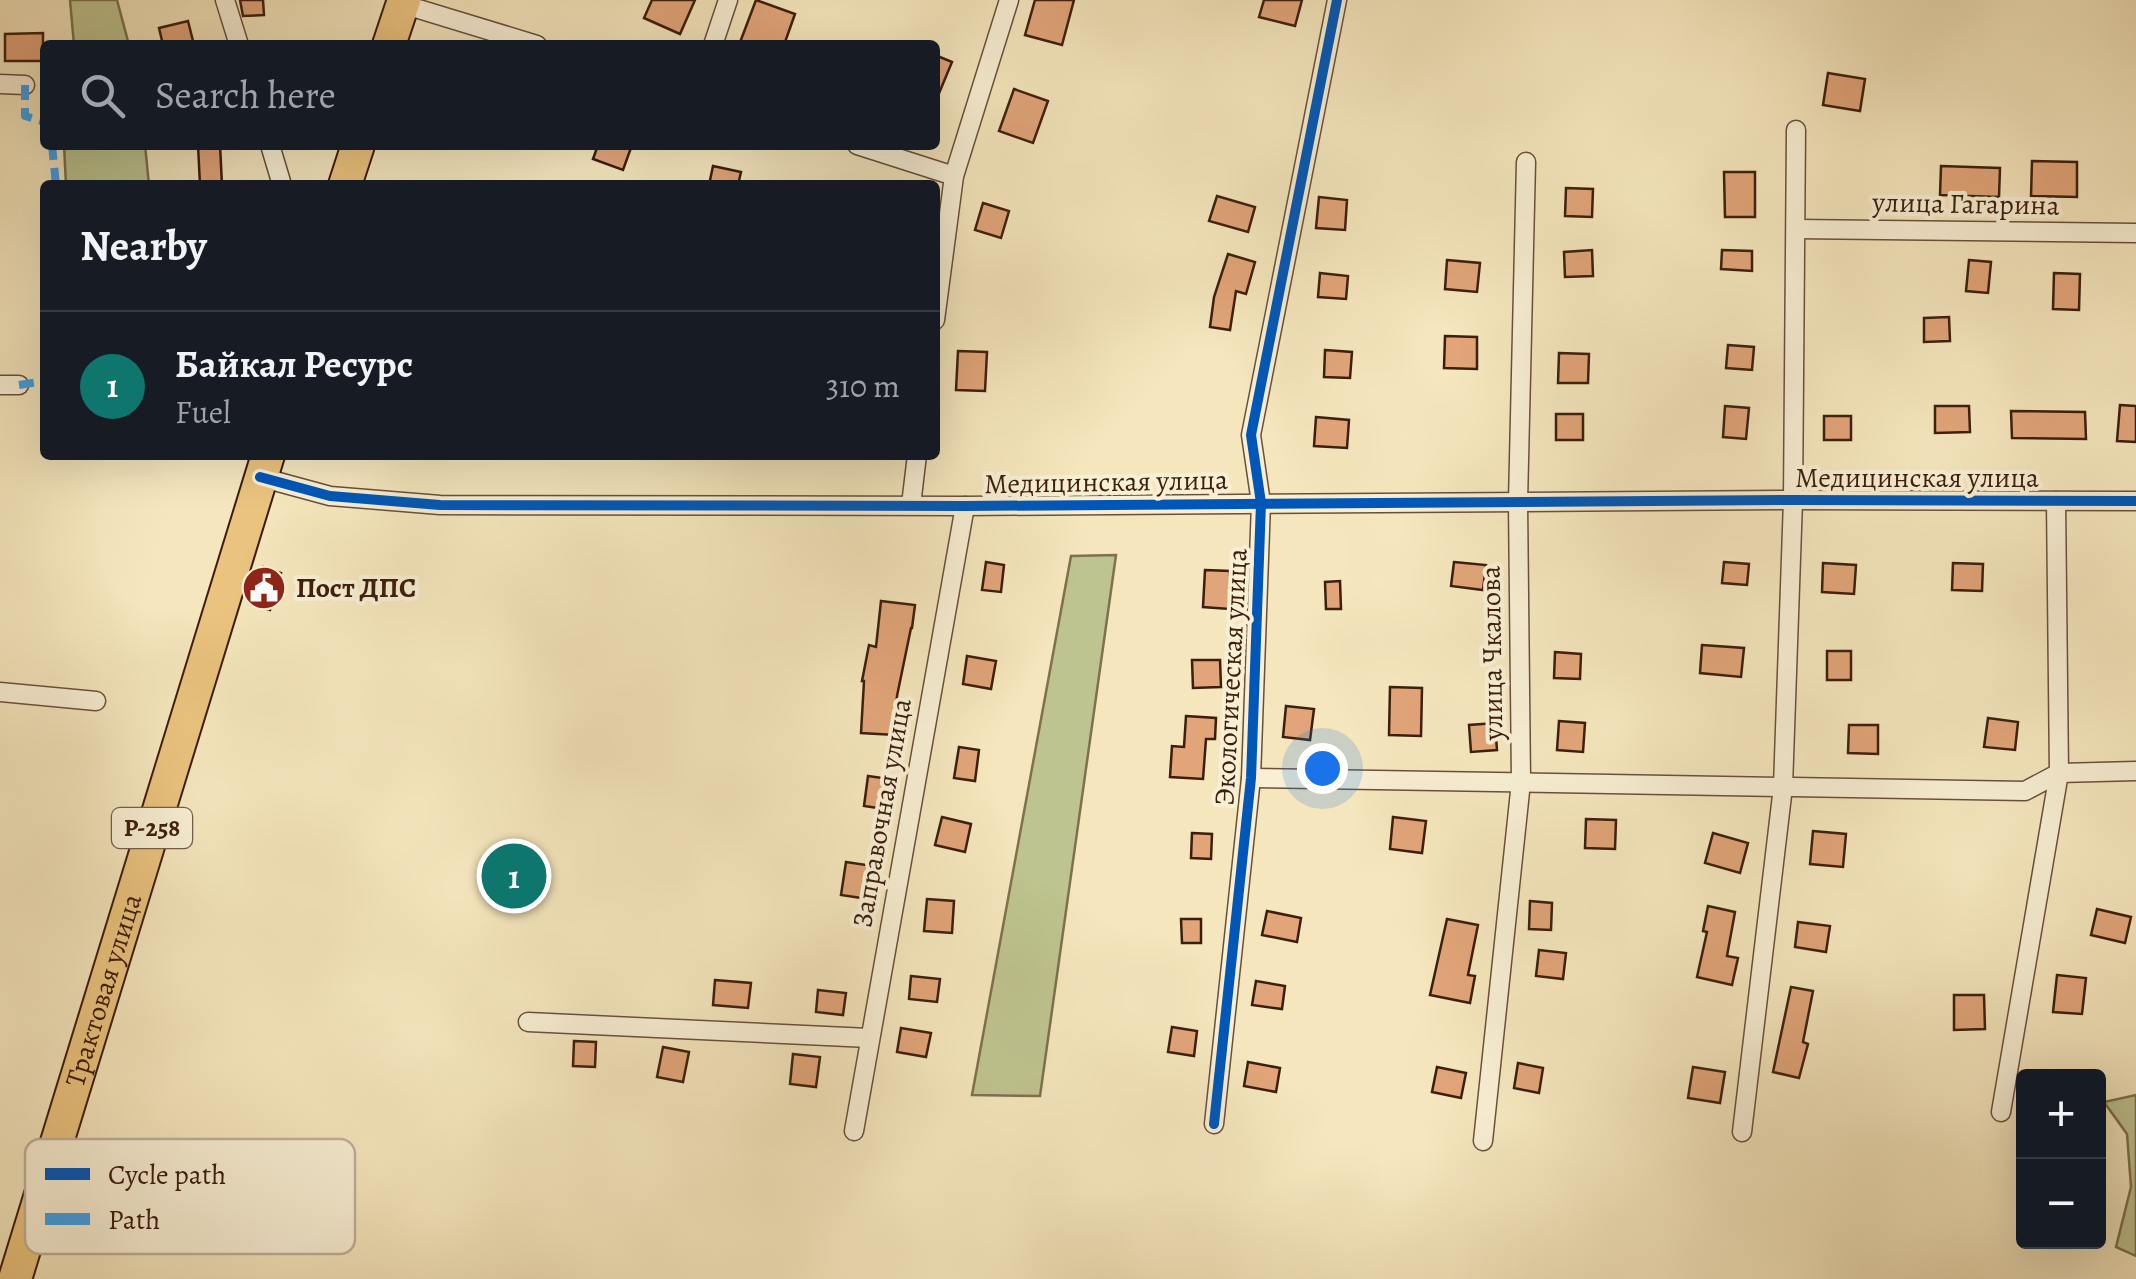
<!DOCTYPE html>
<html lang="en">
<head>
<meta charset="utf-8">
<style>
	body { margin:0; font-family:Alegreya,serif; background:#20242c; color:#f1f3f6 }
	.controls { position:absolute; right:30px; bottom:30px; display:grid; overflow:hidden; border-radius:10px; box-shadow:0 10px 40px #0002 }
	.controls button { width:90px; height:90px; display:grid; place-items:center; padding:0; border:0; border-bottom:2px solid #363941; background:#171b24; color:#f1f3f6; font:50px sans-serif }
	.you { position:absolute; left:1322px; top:768px; width:35px; height:35px; margin:-25px; border:8px solid #fff; border-radius:50%; background:#1a73e8; box-shadow:0 0 0 15px #1a73e833 }
	.badge { display:grid; place-items:center; width:65px; height:65px; border-radius:50%; background:#0f766e; color:#fff; font-size:32px; font-weight:700 }
	.pin { position:absolute; translate:-50% -50%; border:5px solid #fff; box-shadow:0 2px 10px #0006 }
	.list { margin:0; padding:0; list-style:none }
	h2 { display:flex; justify-content:space-between; align-items:center; height:130px; margin:0; padding:0 40px; font-size:42px }
	h2 small { font-size:32px; font-weight:400; color:#9ea1a6 }
	.list li { display:grid; grid-template-columns:65px 1fr auto; gap:30px; align-items:center; box-sizing:border-box; height:150px; padding:0 40px; border-top:2px solid #363941 }
	.list b { display:block; font-size:38px; white-space:nowrap }
	.list p { margin:0; font-size:32px; white-space:nowrap; color:#9ea1a6 }
	.list em { font-size:32px; font-style:normal; color:#9ea1a6 }
	.icon { flex:none; width:55px; height:55px; fill:none; stroke:currentColor; stroke-width:2; stroke-linecap:round; stroke-linejoin:round }
	.map { position:relative; flex:none; width:2136px; height:1279px; overflow:hidden }
	.search { position:absolute; background:#171b24; box-shadow:0 10px 40px #0002; left:40px; top:40px; width:900px; height:110px; display:flex; align-items:center; gap:25px; box-sizing:border-box; padding:0 35px; border-radius:10px; color:#9ea1a6; font-size:38px }
	.panel { position:absolute; background:#171b24; box-shadow:0 10px 40px #0002; left:40px; top:180px; width:900px; height:280px; border-radius:10px }
	.map>svg:first-child { display:block }
	.green { fill:#bec48f; stroke:#7d714e; stroke-width:2.5 }
	.building { fill:#e1a579; stroke:#3c1e0e; stroke-width:2.5 }
	.lines { fill:none; stroke-linecap:round; stroke-linejoin:round }
	.street-casing { stroke:#6a503a; stroke-width:21 }
	.highway-casing { stroke:#3c1e0e; stroke-width:36 }
	.street { stroke:#f8efd4; stroke-width:18 }
	.highway { stroke:#eac37e; stroke-width:32 }
	.quiet { stroke:#3fa2e9; stroke-width:8; stroke-dasharray:15 8; stroke-linecap:butt }
	.cycleway-casing { stroke:#f8efd4; stroke-width:16 }
	.cycleway { stroke:#0057b8; stroke-width:10 }
	.labels { text-anchor:middle; dominant-baseline:central; stroke-width:8; stroke-linejoin:round; paint-order:stroke }
	.shield { fill:#f8efd4; stroke:#745d49; stroke-width:2.5 }
	.shield-label { font-size:25px; font-weight:bold; fill:#3c1e0e }
	.street-label { font-size:28px; fill:#3c1e0e; stroke:#f8efd4 }
	.poi-label { font-size:28px; font-weight:bold; fill:#3c1e0e; stroke:#f8efd4; text-anchor:start }
	.key { fill:#f8efd4; stroke:#c0b099; stroke-width:2.5 }
	.key-label { font-size:28px; fill:#3c1e0e }
</style>
</head>
<body>
<div class="map">
<svg width="2136" height="1279" viewBox="0 0 2136 1279">
	<rect width="100%" height="100%" fill="#f5e6bd"/>
	<filter id="stains"><feTurbulence type="fractalNoise" baseFrequency=".002" numOctaves="4"/><feColorMatrix values="0 0 0 0 .2 0 0 0 0 .09 0 0 0 0 .02 0 0 0 .5 -.17"/></filter>
	<radialGradient id="worn" r=".72"><stop offset=".6" stop-color="#630" stop-opacity="0"/><stop offset="1" stop-color="#630" stop-opacity=".3"/></radialGradient>
	<g class="green">
		<polygon points="70,0 117,0 129,45 74,45"/>
		<polygon points="64,145 145,145 149,185 66,185"/>
		<polygon points="1116,555 1040,1096 972,1095 1071,556"/>
		<polygon points="2136,1095 2136,1256 2116,1247 2131,1187 2127,1134 2104,1102"/>
	</g>
	<g class="building">
		<polygon points="240,0 263,0 264,15 243,16"/>
		<polygon points="652,0 695,0 680,34 644,18"/>
		<polygon points="756,0 795,14 784,45 739,45"/>
		<polygon points="1035,0 1074,0 1062,45 1025,35"/>
		<polygon points="1264,0 1302,0 1295,26 1259,17"/>
		<polygon points="188,21 194,45 163,45 159,28"/>
		<polygon points="43,33 43,61 5,61 5,34"/>
		<polygon points="935,55 952,62 935,103"/>
		<polygon points="1828,73 1865,79 1860,111 1823,105"/>
		<polygon points="1014,89 1048,101 1033,143 999,131"/>
		<polygon points="198,145 220,145 222,185 200,185"/>
		<polygon points="598,145 632,145 623,170 593,159"/>
		<polygon points="2032,161 2077,162 2077,197 2031,196"/>
		<polygon points="713,166 741,172 738,185 709,185"/>
		<polygon points="1941,166 2000,168 1999,197 1940,195"/>
		<polygon points="1724,172 1755,172 1755,217 1725,217"/>
		<polygon points="1566,188 1593,189 1592,217 1565,216"/>
		<polygon points="1217,196 1255,207 1248,232 1209,221"/>
		<polygon points="1319,197 1347,200 1345,230 1316,228"/>
		<polygon points="983,203 1009,211 1001,238 975,230"/>
		<polygon points="1592,250 1593,276 1565,277 1564,252"/>
		<polygon points="1722,250 1752,251 1752,271 1721,269"/>
		<polygon points="1228,254 1255,262 1246,294 1236,291 1230,330 1210,327 1214,297"/>
		<polygon points="1447,260 1480,263 1477,292 1445,289"/>
		<polygon points="1969,260 1991,262 1988,293 1966,291"/>
		<polygon points="1320,273 1348,276 1346,299 1318,297"/>
		<polygon points="2054,273 2080,274 2079,310 2053,309"/>
		<polygon points="1949,317 1950,341 1924,342 1924,318"/>
		<polygon points="1445,336 1477,337 1477,369 1444,368"/>
		<polygon points="1728,345 1754,347 1752,370 1726,368"/>
		<polygon points="1325,350 1352,352 1350,378 1324,377"/>
		<polygon points="958,351 987,352 985,391 956,390"/>
		<polygon points="1559,353 1589,354 1588,383 1558,383"/>
		<polygon points="2120,405 2136,406 2136,442 2117,441"/>
		<polygon points="1725,406 1749,408 1746,439 1723,437"/>
		<polygon points="1935,406 1969,406 1970,432 1935,433"/>
		<polygon points="2011,411 2085,412 2086,439 2012,438"/>
		<rect x="1556" y="414" width="27" height="26"/>
		<rect x="1824" y="416" width="27" height="24"/>
		<polygon points="1316,417 1349,420 1347,448 1314,446"/>
		<polygon points="986,562 1004,565 1001,592 982,590"/>
		<polygon points="1454,562 1486,565 1483,590 1451,586"/>
		<polygon points="1724,562 1749,564 1747,585 1722,583"/>
		<polygon points="1823,563 1856,565 1854,594 1822,592"/>
		<polygon points="1953,563 1983,564 1982,591 1952,590"/>
		<polygon points="263,567 281,573 270,610 252,605"/>
		<polygon points="1205,570 1230,571 1229,609 1203,607"/>
		<polygon points="1340,581 1341,609 1326,609 1325,582"/>
		<polygon points="881,601 915,605 912,628 911,628 897,696 895,735 861,733 864,681 862,681 869,645 876,647"/>
		<polygon points="1702,645 1744,648 1741,677 1700,673"/>
		<rect x="1827" y="651" width="24" height="29"/>
		<polygon points="1555,652 1581,654 1580,679 1554,678"/>
		<polygon points="967,656 996,661 991,689 963,684"/>
		<polygon points="1192,660 1220,660 1221,687 1193,688"/>
		<polygon points="1390,687 1422,688 1421,736 1389,735"/>
		<polygon points="1286,706 1314,709 1310,740 1283,737"/>
		<polygon points="1186,716 1216,718 1215,739 1206,739 1203,779 1170,777 1172,746 1184,747"/>
		<polygon points="1988,718 2018,722 2015,750 1984,747"/>
		<polygon points="1559,721 1585,723 1583,752 1557,750"/>
		<polygon points="1495,723 1497,750 1471,752 1469,725"/>
		<polygon points="1849,725 1878,725 1878,754 1848,753"/>
		<polygon points="959,747 979,750 975,781 954,778"/>
		<polygon points="868,776 890,779 885,809 864,806"/>
		<polygon points="942,817 971,824 965,852 935,845"/>
		<polygon points="1393,817 1426,821 1422,853 1390,849"/>
		<polygon points="1586,819 1616,820 1615,849 1585,848"/>
		<polygon points="1813,831 1846,834 1843,867 1810,864"/>
		<polygon points="1192,833 1212,834 1211,859 1191,858"/>
		<polygon points="1713,833 1748,843 1740,873 1705,863"/>
		<polygon points="846,862 873,866 868,899 841,895"/>
		<polygon points="927,899 954,901 952,933 924,931"/>
		<polygon points="1530,901 1552,903 1551,930 1529,929"/>
		<polygon points="1708,906 1735,912 1727,956 1738,958 1732,985 1697,977 1707,932 1703,931"/>
		<polygon points="2097,909 2131,917 2125,943 2091,935"/>
		<polygon points="1267,911 1301,918 1297,942 1262,935"/>
		<polygon points="1181,919 1201,919 1201,943 1182,943"/>
		<polygon points="1447,919 1478,925 1468,975 1475,976 1470,1003 1430,995"/>
		<polygon points="1798,922 1830,926 1826,952 1795,947"/>
		<polygon points="1539,950 1566,953 1563,979 1536,976"/>
		<polygon points="2057,975 2086,978 2082,1014 2053,1012"/>
		<polygon points="911,976 940,979 937,1002 909,999"/>
		<polygon points="715,980 751,983 748,1008 713,1005"/>
		<polygon points="1256,981 1285,986 1282,1009 1252,1005"/>
		<polygon points="1791,987 1813,991 1803,1042 1808,1044 1799,1078 1773,1072"/>
		<polygon points="818,990 846,993 843,1015 816,1012"/>
		<polygon points="1954,995 1984,995 1985,1029 1954,1030"/>
		<polygon points="1172,1027 1197,1031 1194,1056 1168,1052"/>
		<polygon points="901,1028 931,1033 926,1057 897,1052"/>
		<polygon points="574,1041 596,1042 595,1067 573,1066"/>
		<polygon points="663,1047 689,1052 683,1082 657,1077"/>
		<polygon points="793,1054 820,1057 816,1087 790,1084"/>
		<polygon points="1248,1062 1280,1068 1276,1092 1244,1086"/>
		<polygon points="1518,1063 1543,1068 1539,1093 1514,1088"/>
		<polygon points="1437,1067 1466,1073 1461,1098 1432,1092"/>
		<polygon points="1693,1067 1725,1072 1720,1103 1688,1098"/>
	</g>
	<g class="lines">
		<g class="street-casing">
			<g id="street">
				<polyline points="225,0 239,45"/>
				<polyline points="402,4 537,45"/>
				<polyline points="713,45 728,0"/>
				<polyline points="0,84 25,85"/>
				<polyline points="270,145 282,185"/>
				<polyline points="857,145 954,176"/>
				<polyline points="1796,229 2136,233"/>
				<polyline points="935,320 954,176 1009,0"/>
				<polyline points="0,385 19,385"/>
				<polyline points="260,477 330,496 440,505 965,506 1793,500 2136,501"/>
				<polyline points="911,505 917,455"/>
				<polyline points="0,692 96,701"/>
				<polyline points="1251,778 2025,791 2059,773 2136,771"/>
				<polyline points="528,1022 869,1038"/>
				<polyline points="2001,1112 2059,773 2056,501"/>
				<polyline points="1214,1124 1251,778 1261,503 1251,435 1337,0"/>
				<polyline points="854,1131 965,506"/>
				<polyline points="1742,1132 1783,787 1793,500 1796,130"/>
				<polyline points="1483,1141 1521,782 1518,502 1526,162"/>
			</g>
		</g>
		<g class="highway-casing">
			<g id="highway">
				<polyline points="389,45 404,0"/>
				<polyline points="345,185 358,145"/>
				<path id="s1" d="M 15,1279 L 268,455"/>
			</g>
		</g>
		<use href="#street" class="street"/>
		<use href="#highway" class="highway"/>
		<g class="quiet">
			<polyline points="25,85 25,116 45,122"/>
			<polyline points="52,145 56,185"/>
			<polyline points="19,385 45,381"/>
		</g>
		<g class="cycleway-casing">
			<g id="cycleway">
				<polyline points="260,477 330,496 440,505 965,506 1793,500 2136,501"/>
				<polyline points="1214,1124 1251,778 1261,503 1251,435 1337,0"/>
			</g>
		</g>
		<use href="#cycleway" class="cycleway"/>
	</g>
	<defs>
		<g id="civic-disc" transform="scale(2.25)"><circle r="9.5" fill="#8f2418" stroke="#f8efd4"/><path d="M-.6-6.5H3V-4.5H.6V-3L4-1V1h2V6H-6V1h2V-1L-.6-3ZM-1.2 2.5V6h2.4V2.5Z" fill="#fff"/></g>
	</defs>
	<g fill-rule="evenodd">
		<use href="#civic-disc" x="264" y="588"/>
	</g>
	<g class="labels">
		<rect class="shield" x="112" y="808" width="80" height="40" rx="8"/>
		<g class="shield-label">
			<text x="152" y="828">Р-258</text>
		</g>
		<g class="street-label">
			<text transform="translate(1966 204) rotate(1)">улица Гагарина</text>
			<text x="1917" y="478">Медицинская улица</text>
			<text transform="translate(1106 482) rotate(-1)">Медицинская улица</text>
			<text transform="translate(1492 653) rotate(-91)">улица Чкалова</text>
			<text transform="translate(1231 677) rotate(-87)">Экологическая улица</text>
			<text transform="translate(882 813) rotate(-80)">Заправочная улица</text>
			<text stroke="none"><textPath href="#s1" startOffset="302">Трактовая улица</textPath></text>
		</g>
		<g class="poi-label">
			<text x="296" y="588">Пост ДПС</text>
		</g>
	</g>
	<rect x="25" y="1139" width="330" height="115" rx="15" class="key"/>
	<rect x="45" y="1168" width="45" height="12" fill="#0057b8"/>
	<rect x="45" y="1213" width="45" height="12" fill="#3fa2e9"/>
	<g class="key-label">
		<text x="108" y="1184">Cycle path</text>
		<text x="108" y="1229">Path</text>
	</g>
	<rect width="100%" height="100%" filter="url(#stains)"/>
	<rect width="100%" height="100%" fill="url(#worn)"/>
</svg>
<div class="controls">
<button>+</button>
<button>−</button>
</div>
<div class="you"></div>
<div class="pin badge" style="left:514px;top:876px">1</div>
<div class="search"><svg class="icon" aria-label="search" viewBox="0 0 24 24"><circle cx="10" cy="10" r="6"/><path d="M15 15l6 6"/></svg>Search here</div>
<section class="panel">
<h2>Nearby<small></small></h2>
<ul class="list">
<li><span class="badge">1</span><div><b>Байкал Ресурс</b><p>Fuel</p></div><em>310 m</em></li>
</ul>
</section>
</div>
</body>
</html>
